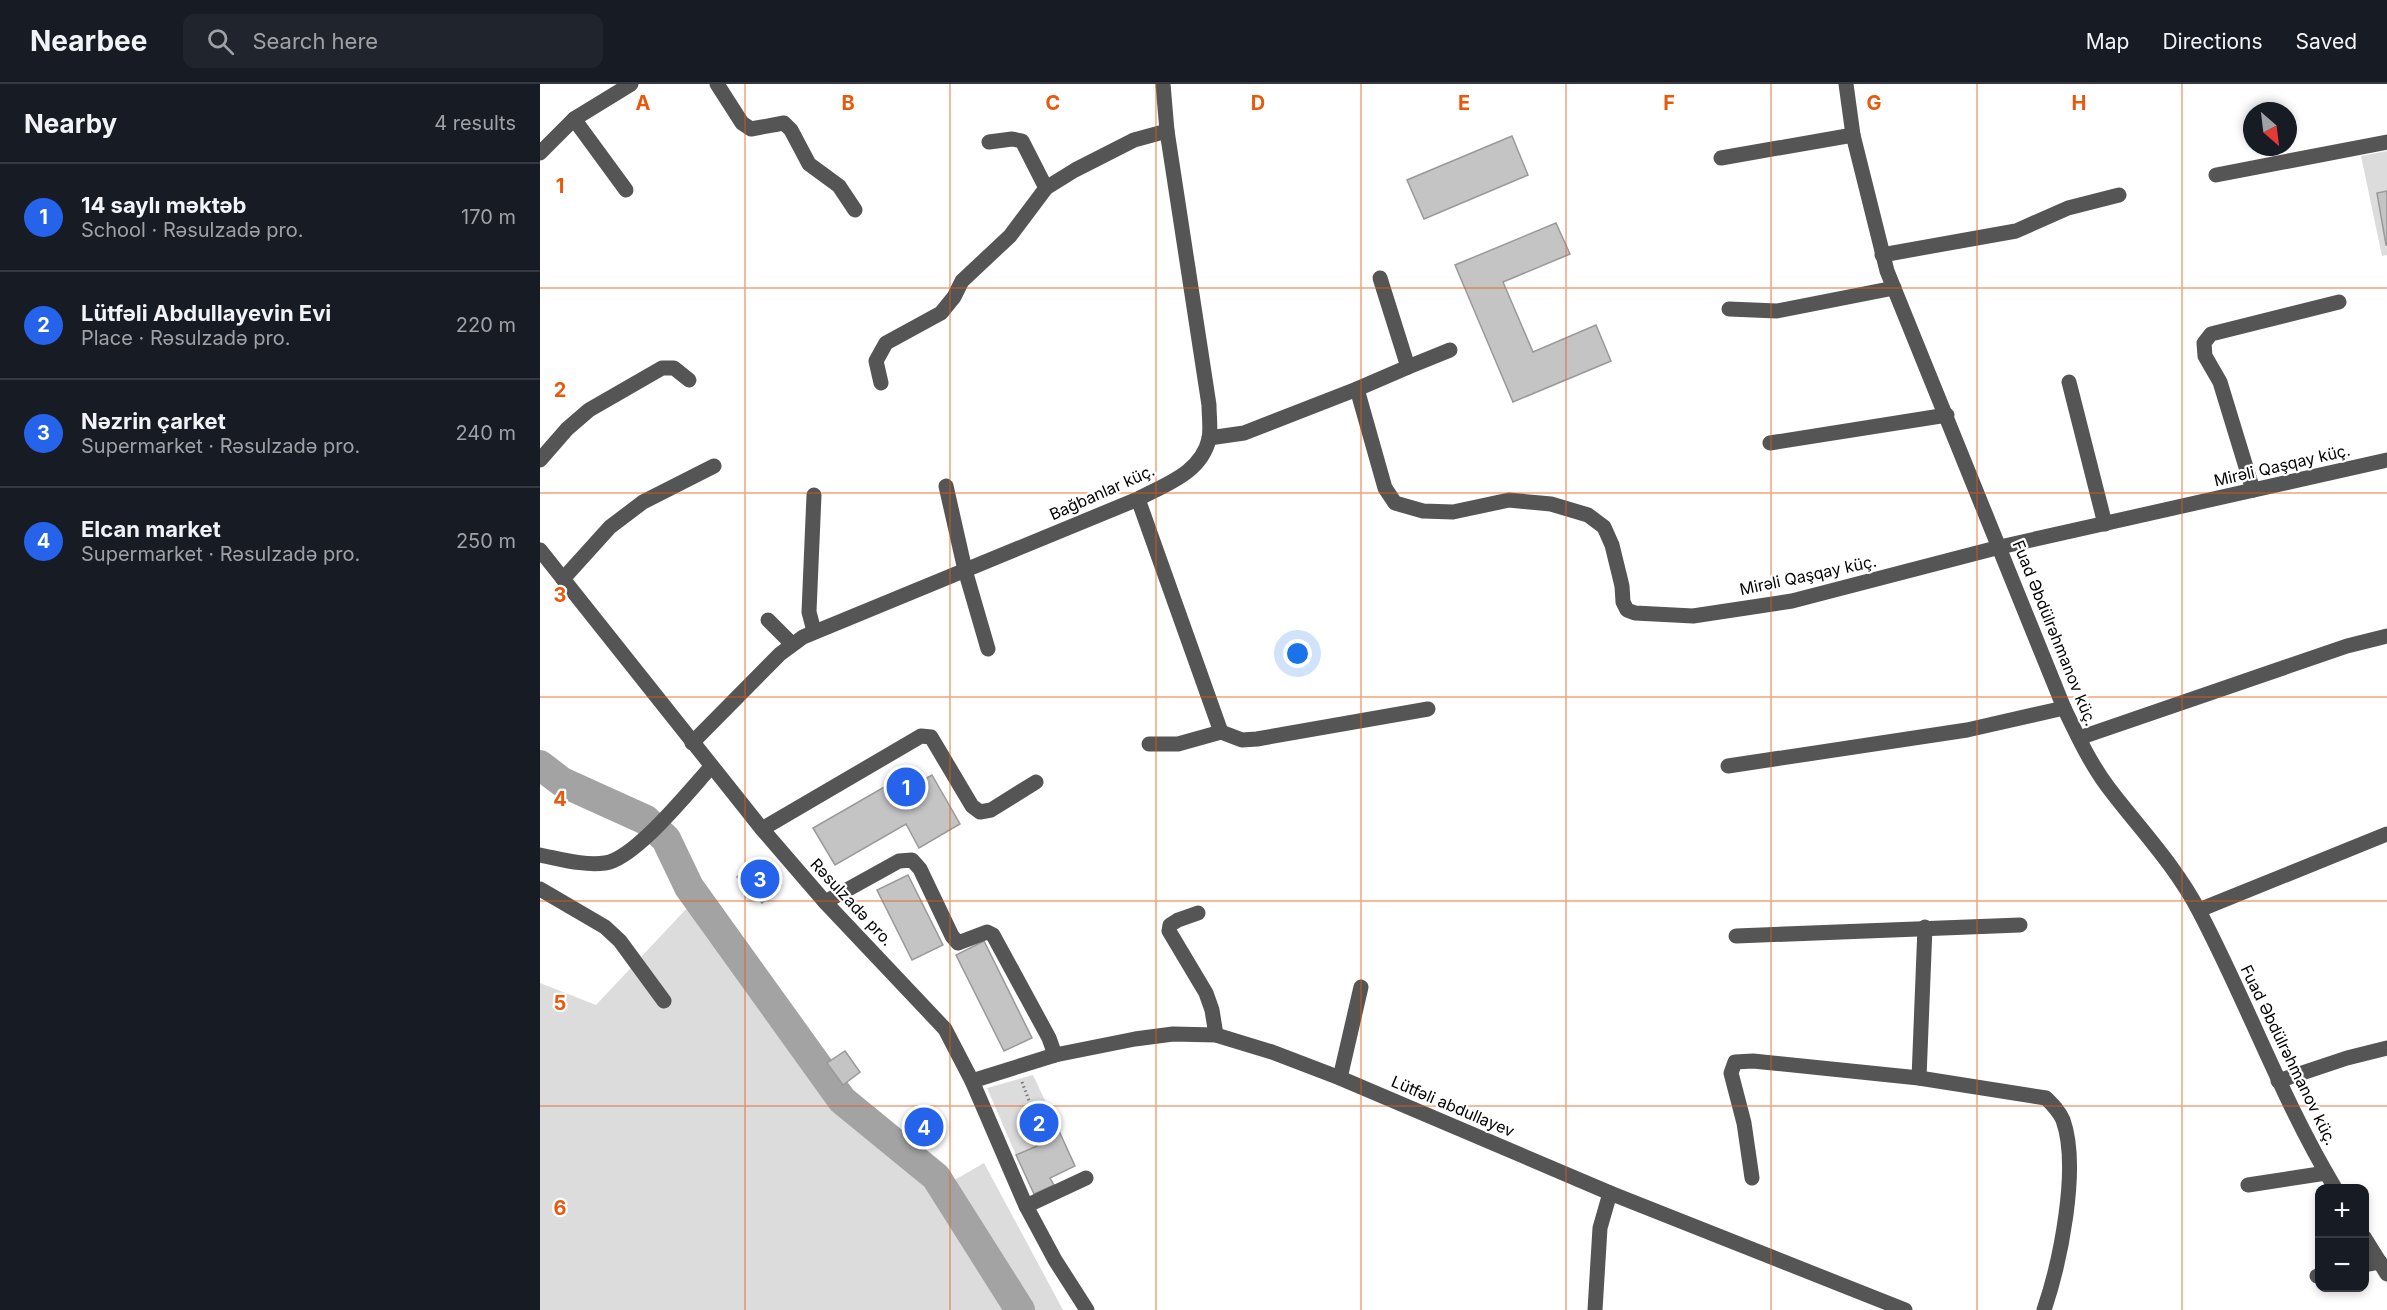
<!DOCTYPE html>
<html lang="en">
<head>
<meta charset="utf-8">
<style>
	body { margin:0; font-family:Inter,sans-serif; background:#20242c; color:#f1f3f6 }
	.controls { position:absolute; right:18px; bottom:18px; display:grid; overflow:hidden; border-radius:12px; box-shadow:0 3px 9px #0003 }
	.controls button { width:54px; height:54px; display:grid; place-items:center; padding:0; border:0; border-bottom:2px solid #363941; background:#171b24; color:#f1f3f6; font:30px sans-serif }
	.compass { position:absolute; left:1703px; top:18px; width:54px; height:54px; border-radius:50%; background:#171b24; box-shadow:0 3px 9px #0003; rotate:152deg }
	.you { position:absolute; left:758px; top:570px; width:21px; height:21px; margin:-15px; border:4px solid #fff; border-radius:50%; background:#1a73e8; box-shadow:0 0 0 9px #1a73e833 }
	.badge { display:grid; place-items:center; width:39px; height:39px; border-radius:50%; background:#2563eb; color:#fff; font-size:20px; font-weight:700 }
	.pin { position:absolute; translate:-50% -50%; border:3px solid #fff; box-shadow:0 2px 6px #0006 }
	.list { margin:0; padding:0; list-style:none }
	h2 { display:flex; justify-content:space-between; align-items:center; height:78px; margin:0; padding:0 24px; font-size:26px }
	h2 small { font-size:20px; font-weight:400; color:#9ea1a6 }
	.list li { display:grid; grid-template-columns:39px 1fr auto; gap:18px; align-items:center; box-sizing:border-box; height:108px; padding:0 24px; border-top:2px solid #363941 }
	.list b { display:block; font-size:22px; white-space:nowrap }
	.list p { margin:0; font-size:20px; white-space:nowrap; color:#9ea1a6 }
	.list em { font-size:20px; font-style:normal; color:#9ea1a6 }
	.icon { flex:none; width:33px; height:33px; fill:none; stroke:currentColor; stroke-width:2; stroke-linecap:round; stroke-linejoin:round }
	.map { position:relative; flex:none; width:1847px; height:1226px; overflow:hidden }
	header { display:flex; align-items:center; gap:36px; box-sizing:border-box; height:84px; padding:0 30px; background:#171b24; border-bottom:2px solid #363941 }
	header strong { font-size:28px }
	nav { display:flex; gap:33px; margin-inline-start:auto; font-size:21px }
	.search { width:420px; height:54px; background:#20242c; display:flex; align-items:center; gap:15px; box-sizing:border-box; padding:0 21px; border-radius:12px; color:#9ea1a6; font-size:22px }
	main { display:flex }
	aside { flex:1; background:#171b24 }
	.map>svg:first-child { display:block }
	.green { fill:#dcdcdc }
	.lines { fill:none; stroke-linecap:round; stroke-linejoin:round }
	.river { stroke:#a3a3a3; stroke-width:30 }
	.building { fill:#c4c4c4; stroke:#999; stroke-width:1.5 }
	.path { stroke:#777; stroke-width:3; stroke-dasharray:1.5 3; stroke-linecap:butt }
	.minor { stroke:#555; stroke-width:15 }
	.grid { fill:none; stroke:#e8590c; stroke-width:1.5; stroke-opacity:0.55 }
	.labels { text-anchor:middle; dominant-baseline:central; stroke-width:4.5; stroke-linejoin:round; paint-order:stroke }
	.street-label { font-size:16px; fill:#000; stroke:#fff }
	.grid-label { font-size:20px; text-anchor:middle; font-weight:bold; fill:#e8590c; stroke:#fff; stroke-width:4.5; stroke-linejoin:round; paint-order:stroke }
</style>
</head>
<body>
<header>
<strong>Nearbee</strong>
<div class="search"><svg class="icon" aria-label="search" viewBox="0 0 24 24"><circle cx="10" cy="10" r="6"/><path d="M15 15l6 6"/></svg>Search here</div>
<nav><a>Map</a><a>Directions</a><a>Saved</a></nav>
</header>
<main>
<aside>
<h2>Nearby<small>4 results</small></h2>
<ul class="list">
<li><span class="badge">1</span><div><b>14 saylı məktəb</b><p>School · Rəsulzadə pro.</p></div><em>170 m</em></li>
<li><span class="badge">2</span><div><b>Lütfəli Abdullayevin Evi</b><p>Place · Rəsulzadə pro.</p></div><em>220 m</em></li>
<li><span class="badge">3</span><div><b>Nəzrin çarket</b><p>Supermarket · Rəsulzadə pro.</p></div><em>240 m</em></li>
<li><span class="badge">4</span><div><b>Elcan market</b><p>Supermarket · Rəsulzadə pro.</p></div><em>250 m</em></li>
</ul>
</aside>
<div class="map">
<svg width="1847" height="1226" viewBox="0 0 1847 1226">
	<rect width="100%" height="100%" fill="#fff"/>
	<g class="green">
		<polygon points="1847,67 1847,171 1842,172 1821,72"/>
		<polygon points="148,823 289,1023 392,1109 444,1079 523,1226 0,1226 0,899 56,921"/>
		<polygon points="493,991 508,1023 484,1034 497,1062 476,1071 447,1004"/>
	</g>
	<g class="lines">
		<polyline class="river" points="0,681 22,698 106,736 126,755 149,803 302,1016 396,1093 480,1226"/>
	</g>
	<g class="building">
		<polygon points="972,52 988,91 884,135 867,96"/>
		<polygon points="1847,107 1847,161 1846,161 1837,109"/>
		<polygon points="1016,139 1030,170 963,198 993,268 1056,241 1071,277 973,318 915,181"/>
		<polygon points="392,691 420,740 379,764 366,740 295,781 273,744 346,702 353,713"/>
		<polygon points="215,775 241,801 222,819 197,793"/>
		<polygon points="368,791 403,861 372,876 337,806"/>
		<polygon points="444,857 492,954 464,967 416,871"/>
		<polygon points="305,967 320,988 303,1001 287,979"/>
		<polygon points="508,1023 535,1082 510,1094 514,1101 494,1110 476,1071 497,1062 484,1034"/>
		<polygon points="391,1025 403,1049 383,1059 371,1035"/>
	</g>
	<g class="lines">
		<polyline class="path" points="482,998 494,1030"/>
		<g class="minor">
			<polyline points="177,0 202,39 211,45 244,39 251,46 269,80 299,102 315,126"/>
			<path d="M 1306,0 L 1313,51 L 1347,187 L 1524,624 C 1537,651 1550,679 1568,703 C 1599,744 1635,781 1659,827 C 1707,918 1742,1016 1795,1104"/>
			<polyline points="34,35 86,106"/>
			<polyline points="449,58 472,55 482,57 506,104"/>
			<polyline points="0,69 34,35 91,0"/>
			<polyline points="1181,74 1313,51"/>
			<polyline points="1676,91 1847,58"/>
			<polyline points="1342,171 1476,147 1528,124 1579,111"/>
			<polyline points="1189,225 1237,227 1354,204"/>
			<polyline points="868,283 910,266"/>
			<polyline points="1529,298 1565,440"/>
			<polyline points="341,299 336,277 346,259 401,229 414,213 422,197 470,152 506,104 535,86 594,56 627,47"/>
			<polyline points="817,305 868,283 840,194"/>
			<polyline points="669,354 704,349 817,305 845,404 855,419 883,427 913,428 969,416 1011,420 1048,431 1064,443 1072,461 1082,502 1083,518 1087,526 1095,529 1153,532 1252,517 1460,463 1847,376"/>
			<polyline points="1230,359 1407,331"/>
			<polyline points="0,376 27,345 49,326 122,284 134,284 149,296"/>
			<polyline points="406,402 425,486 448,565"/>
			<polyline points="1713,406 1680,298 1665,272 1664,259 1671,250 1799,218"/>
			<polyline points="274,411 269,528 274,547"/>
			<polyline points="598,415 681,648"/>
			<polyline points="0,466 222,745 285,818 405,945 432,997 486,1122 515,1176 547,1226"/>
			<polyline points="23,495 70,443 103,418 174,382"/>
			<polyline points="228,536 252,560"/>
			<polyline points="1539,654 1807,562 1847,552"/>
			<path d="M 152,659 L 240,570 L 263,553 L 598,415 C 626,400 661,389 669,355 C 671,345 669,332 669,321 L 627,47 L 623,0"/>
			<polyline points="609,660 638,660 681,648 702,656 717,655 888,625"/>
			<polyline points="1188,682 1427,646 1524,624"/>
			<polyline points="222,745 381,652 391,653 432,722 440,728 451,726 496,698"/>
			<path d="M 0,771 C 21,775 44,782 65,779 C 95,775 149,707 171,683"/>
			<polyline points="0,805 65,843 80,857 124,917"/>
			<polyline points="285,818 359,777 372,776 380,785 412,852 418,859 447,848 453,851 509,954 515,971"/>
			<polyline points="1659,826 1847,750"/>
			<polyline points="658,829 638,836 630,841 629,847 666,909 672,926 676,951"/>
			<polyline points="1196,852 1480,841"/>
			<polyline points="800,994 821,903"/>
			<polyline points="1379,994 1385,843"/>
			<polyline points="432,997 515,971 595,955 633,950 676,951 732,968 800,994 1070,1109 1365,1226"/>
			<polyline points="1738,997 1807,974 1847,964"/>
			<path d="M 1212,1094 L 1204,1039 L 1191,989 L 1195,978 L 1213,977 L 1379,994 L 1506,1014 C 1513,1021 1519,1027 1523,1036 C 1540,1084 1520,1179 1504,1226"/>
			<polyline points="1708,1101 1786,1089"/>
			<polyline points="486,1122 546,1094"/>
			<polyline points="1824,1153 1847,1190"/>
			<polyline points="1824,1181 1840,1178"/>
			<polyline points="1777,1192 1780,1191"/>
			<polyline points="1055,1226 1060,1144 1070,1109"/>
		</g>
	</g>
	<path class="grid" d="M 205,0 L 205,1226M 410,0 L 410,1226M 616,0 L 616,1226M 821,0 L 821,1226M 1026,0 L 1026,1226M 1231,0 L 1231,1226M 1437,0 L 1437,1226M 1642,0 L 1642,1226M 0,204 L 1847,204M 0,409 L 1847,409M 0,613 L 1847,613M 0,817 L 1847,817M 0,1022 L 1847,1022"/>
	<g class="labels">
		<g class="street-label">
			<text transform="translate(1742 381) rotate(-13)">Mirəli Qaşqay küç.</text>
			<text transform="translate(562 408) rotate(-24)">Bağbanlar küç.</text>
			<text transform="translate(1268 491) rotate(-12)">Mirəli Qaşqay küç.</text>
			<text transform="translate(1515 549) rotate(68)">Fuad Əbdülrəhmanov küç.</text>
			<text transform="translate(312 818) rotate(47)">Rəsulzadə pro.</text>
			<text transform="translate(1749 971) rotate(64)">Fuad Əbdülrəhmanov küç.</text>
			<text transform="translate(913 1022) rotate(23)">Lütfəli abdullayev</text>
		</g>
	</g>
	<g class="grid-label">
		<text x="103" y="26">A</text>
		<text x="308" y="26">B</text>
		<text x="513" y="26">C</text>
		<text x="718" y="26">D</text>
		<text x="924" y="26">E</text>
		<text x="1129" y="26">F</text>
		<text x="1334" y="26">G</text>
		<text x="1539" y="26">H</text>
		<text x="20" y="109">1</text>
		<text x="20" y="313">2</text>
		<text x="20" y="518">3</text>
		<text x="20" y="722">4</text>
		<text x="20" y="926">5</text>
		<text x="20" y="1131">6</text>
	</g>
</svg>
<div class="controls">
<button>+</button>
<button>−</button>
</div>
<svg class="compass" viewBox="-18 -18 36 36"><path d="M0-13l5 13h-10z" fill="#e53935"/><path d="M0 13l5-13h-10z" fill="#9ea1a6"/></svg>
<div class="you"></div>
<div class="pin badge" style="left:366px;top:703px">1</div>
<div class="pin badge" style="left:499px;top:1039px">2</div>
<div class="pin badge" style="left:220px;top:795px">3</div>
<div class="pin badge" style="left:384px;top:1043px">4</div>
</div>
</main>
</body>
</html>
